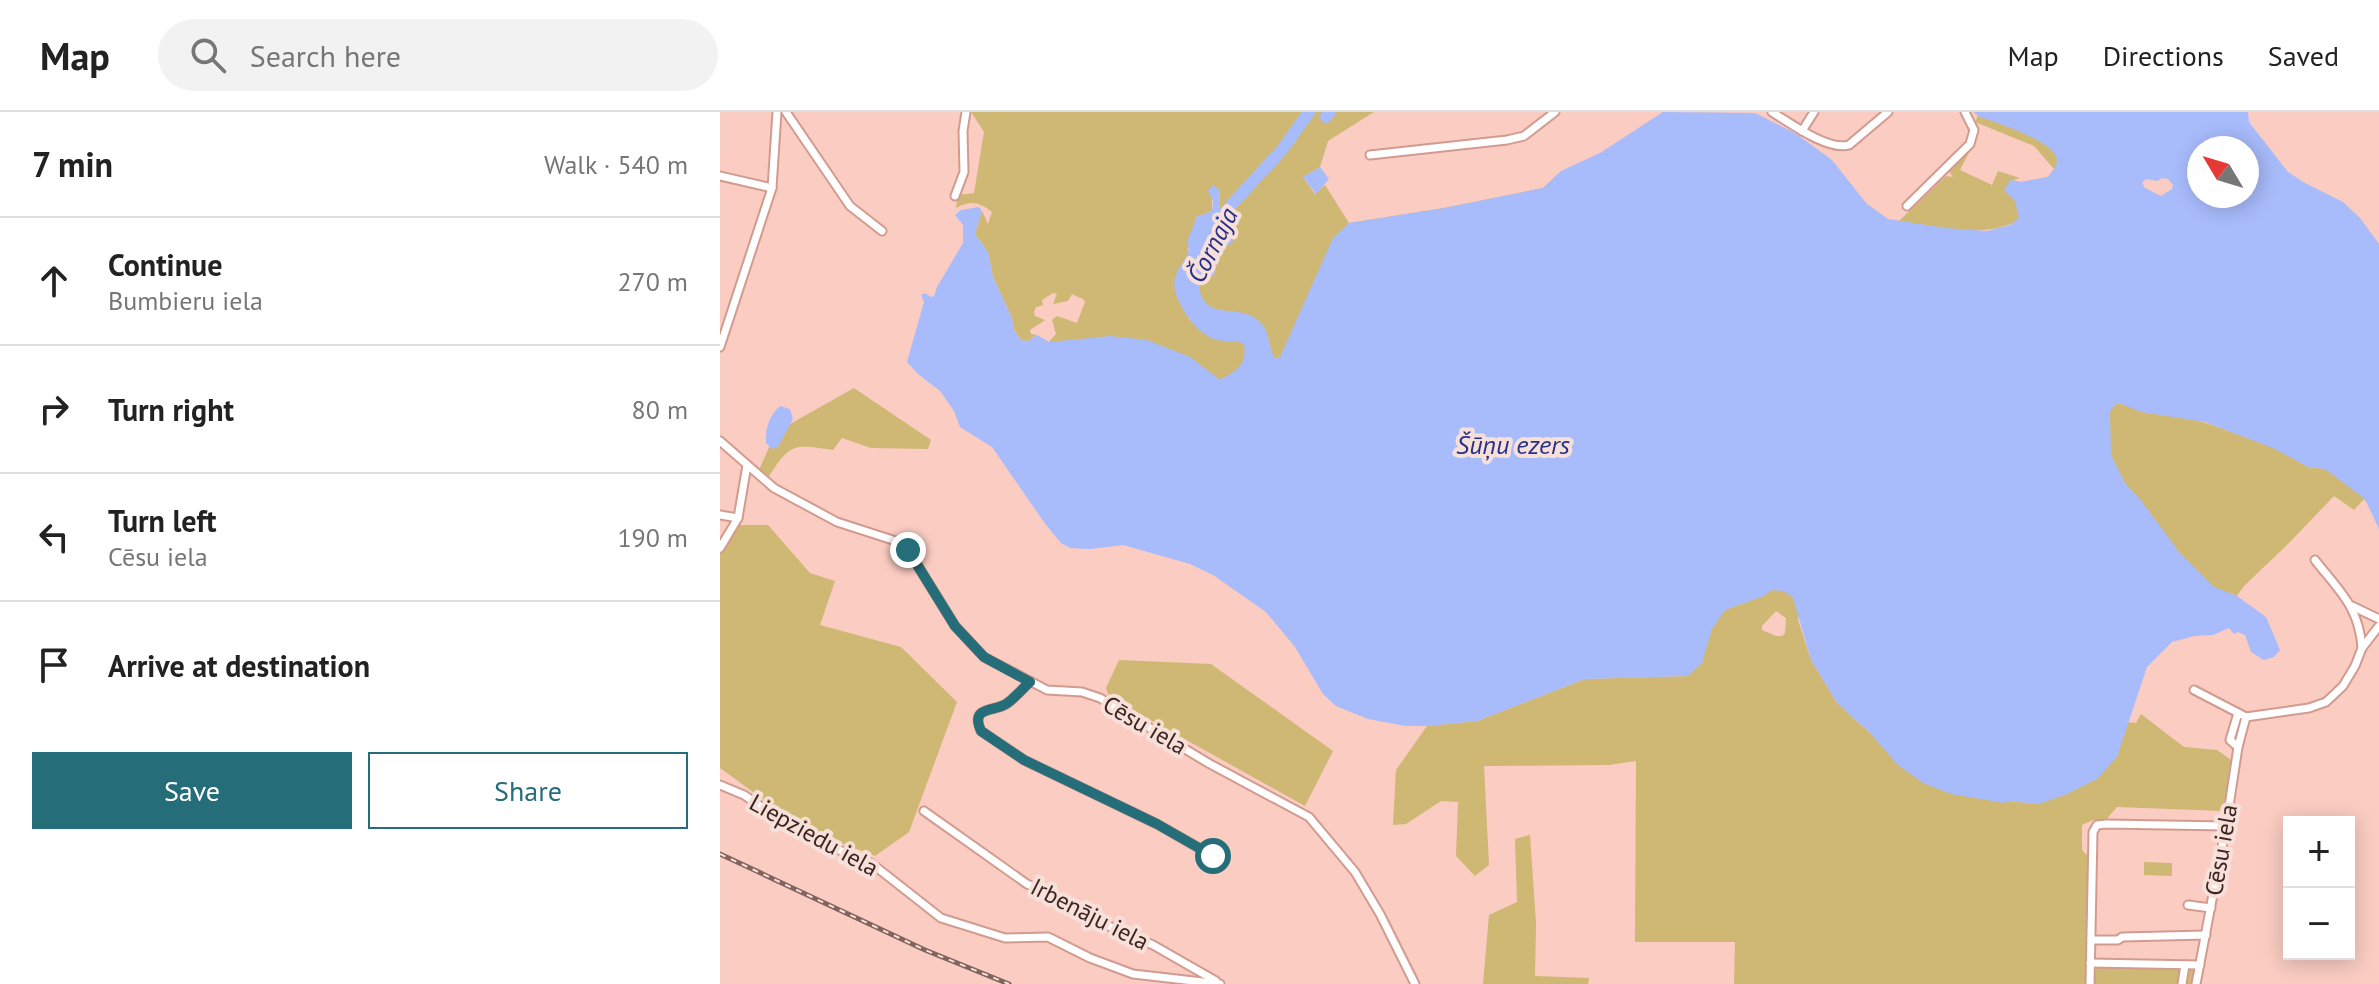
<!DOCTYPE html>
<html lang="en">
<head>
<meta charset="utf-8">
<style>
	body { margin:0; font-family:"PT Sans",sans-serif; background:#f2f2f2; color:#222 }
	.controls { position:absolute; right:24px; bottom:24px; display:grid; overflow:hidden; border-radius:0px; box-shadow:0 4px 20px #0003 }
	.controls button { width:72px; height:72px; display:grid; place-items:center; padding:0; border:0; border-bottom:2px solid #e0e0e0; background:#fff; color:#222; font:40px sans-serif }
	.compass { position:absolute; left:1467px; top:24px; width:72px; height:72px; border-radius:50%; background:#fff; box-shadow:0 4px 20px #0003; rotate:308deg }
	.stop { position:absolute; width:24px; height:24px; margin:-18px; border:6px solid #266d7a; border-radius:50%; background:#fff }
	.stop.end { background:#266d7a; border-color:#fff; box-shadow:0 2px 8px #0008 }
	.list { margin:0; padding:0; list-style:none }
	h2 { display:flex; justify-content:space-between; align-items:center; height:104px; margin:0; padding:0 32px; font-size:34px }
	h2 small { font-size:26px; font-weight:400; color:#767676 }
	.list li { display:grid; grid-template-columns:52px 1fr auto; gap:24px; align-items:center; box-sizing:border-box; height:128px; padding:0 32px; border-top:2px solid #e0e0e0 }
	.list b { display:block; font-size:30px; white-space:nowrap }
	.list p { margin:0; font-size:26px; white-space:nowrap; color:#767676 }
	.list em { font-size:26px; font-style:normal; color:#767676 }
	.actions { display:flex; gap:16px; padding:24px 32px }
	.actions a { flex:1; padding:18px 0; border:2px solid #266d7a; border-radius:0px; text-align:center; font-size:28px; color:#266d7a }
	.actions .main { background:#266d7a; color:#fff }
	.icon { flex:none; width:44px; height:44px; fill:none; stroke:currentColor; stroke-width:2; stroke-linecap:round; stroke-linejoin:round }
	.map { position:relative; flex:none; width:1659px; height:872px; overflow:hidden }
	header { display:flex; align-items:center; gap:48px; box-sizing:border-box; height:112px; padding:0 40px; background:#fff; border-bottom:2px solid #e0e0e0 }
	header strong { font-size:38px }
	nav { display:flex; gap:44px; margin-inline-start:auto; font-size:28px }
	.search { width:560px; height:72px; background:#f2f2f2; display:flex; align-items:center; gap:20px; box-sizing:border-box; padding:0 28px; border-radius:44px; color:#767676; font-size:30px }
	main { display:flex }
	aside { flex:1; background:#fff }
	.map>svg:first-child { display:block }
	.green { fill:#ceb873; fill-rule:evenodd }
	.water { fill:#a8bbfb; fill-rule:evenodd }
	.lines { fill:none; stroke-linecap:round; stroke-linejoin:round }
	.river { stroke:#a8bbfb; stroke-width:12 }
	.street-casing { stroke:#d29b8f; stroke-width:11 }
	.street { stroke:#fff; stroke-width:7 }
	.rail-casing { stroke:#82635d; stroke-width:5 }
	.rail { stroke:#f7dfda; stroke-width:2; stroke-dasharray:6; stroke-linecap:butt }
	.route { stroke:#266d7a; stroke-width:10 }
	.labels { text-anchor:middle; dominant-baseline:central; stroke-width:8; stroke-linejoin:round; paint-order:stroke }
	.street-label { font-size:24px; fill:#3c2622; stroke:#f7dfda }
	.water-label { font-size:26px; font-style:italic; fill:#263089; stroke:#f7dfda }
</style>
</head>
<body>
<header>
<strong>Map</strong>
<div class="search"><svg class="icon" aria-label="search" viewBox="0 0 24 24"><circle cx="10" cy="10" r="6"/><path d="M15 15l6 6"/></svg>Search here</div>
<nav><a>Map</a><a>Directions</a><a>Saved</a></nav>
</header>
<main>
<aside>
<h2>7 min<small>Walk · 540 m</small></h2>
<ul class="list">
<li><svg class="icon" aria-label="ahead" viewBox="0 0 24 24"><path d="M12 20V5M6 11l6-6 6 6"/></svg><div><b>Continue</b><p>Bumbieru iela</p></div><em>270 m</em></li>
<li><svg class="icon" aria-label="right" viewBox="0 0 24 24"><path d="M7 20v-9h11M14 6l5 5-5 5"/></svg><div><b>Turn right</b></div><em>80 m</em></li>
<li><svg class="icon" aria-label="left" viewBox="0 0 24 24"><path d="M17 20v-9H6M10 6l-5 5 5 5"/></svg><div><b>Turn left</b><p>Cēsu iela</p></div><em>190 m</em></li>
<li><svg class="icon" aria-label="arrive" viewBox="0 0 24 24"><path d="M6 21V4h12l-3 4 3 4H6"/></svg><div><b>Arrive at destination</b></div></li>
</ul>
<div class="actions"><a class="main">Save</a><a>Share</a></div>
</aside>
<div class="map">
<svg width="1659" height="872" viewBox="0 0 1659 872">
	<rect width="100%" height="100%" fill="#faccc2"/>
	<g class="green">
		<path d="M 251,0 L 654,0 L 608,29 L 600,55 L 583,65 L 595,82 L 605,73 L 629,111 L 724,96 L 823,76 L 837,63 L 840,85 L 586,244 L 502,277 L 342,230 L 329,230 L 336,222 L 332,208 L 337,204 L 357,211 L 365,190 L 362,186 L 360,186 L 352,182 L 348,189 L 333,192 L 337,182 L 333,181 L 322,188 L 323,193 L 316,195 L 314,200 L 315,204 L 325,208 L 310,218 L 311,222 L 317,223 L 308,229 L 301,228 L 294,218 L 292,206 L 273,165 L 268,140 L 255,122 L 262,99 L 268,112 L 272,100 C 259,90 251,88 236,96 L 238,83 L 254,81 L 264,20 ZM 500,79 L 499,94 L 514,114 L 500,139 L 494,163 L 479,173 C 480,177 479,182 481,187 C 488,205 531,193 545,218 L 493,227 L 469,207 L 457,160 L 468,143 L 468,129 L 475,115 L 476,105 L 492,99 L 492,85 Z"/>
		<path d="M 1254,0 L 1291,0 L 1352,37 L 1297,109 C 1261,127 1218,115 1179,109 L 1226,64 L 1233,65 L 1228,58 L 1256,27 L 1240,58 L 1272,73 L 1278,59 L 1300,66 L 1293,68 L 1301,70 L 1328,65 L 1334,57 L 1314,34 L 1255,10 L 1258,4 Z"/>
		<path d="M 134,276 L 211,328 L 208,337 L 151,336 L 122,326 L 113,338 C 73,332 70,331 48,366 L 39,358 L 56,320 Z"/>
		<path d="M 1378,291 C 1426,290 1485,309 1530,327 L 1532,323 L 1588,355 L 1605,357 L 1645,373 L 1647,391 L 1644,387 L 1634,398 L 1614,384 L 1570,430 L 1524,474 L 1517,484 L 1510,481 L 1499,489 L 1394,371 Z"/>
		<polygon points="19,413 48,413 90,461 115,469 100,513 181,535 237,590 189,720 155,744 84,717 0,656 0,441"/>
		<path d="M 1054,471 L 1081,491 L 1078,508 L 1091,548 L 1117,591 L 1149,620 L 1287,689 L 1319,692 L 1407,610 L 1416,611 L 1421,602 L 1464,635 L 1497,638 L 1511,648 L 1503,699 L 1397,695 L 1385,709 L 1373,708 L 1362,713 L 1362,738 L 1369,745 L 1366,872 L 1014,872 L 1015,830 L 915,830 L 916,649 L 889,653 L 764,654 L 769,753 L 755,764 L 736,744 L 738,690 L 721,689 L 686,712 L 673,713 L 676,658 L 707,614 L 757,609 L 865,567 L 968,564 L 976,533 L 1005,498 L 1028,489 ZM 1056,499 L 1066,506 L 1065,521 L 1062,524 L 1056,524 L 1042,518 L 1042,514 Z"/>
		<polygon points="399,548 491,552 613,639 585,694 389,585 386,576"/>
		<polygon points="810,723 816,811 815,864 869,866 868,872 763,872 769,803 797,790 795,727"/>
		<polygon points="1424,750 1452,751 1452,764 1424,763"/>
		<polygon points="1376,853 1475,856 1471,872 1374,872"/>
	</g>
	<g class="water">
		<path d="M 943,0 L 1035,1 L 1075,21 L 1112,48 L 1147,92 L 1168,107 L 1226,116 L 1267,119 L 1290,113 L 1299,106 L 1295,89 L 1284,78 L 1290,68 L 1301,70 L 1328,65 C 1332,60 1337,55 1337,48 C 1336,29 1274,10 1258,4 L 1254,0 L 1528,0 L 1529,10 L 1568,60 L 1585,71 L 1623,90 L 1640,106 L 1659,132 L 1659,417 L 1645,387 L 1605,357 L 1588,355 L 1555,337 L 1485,310 L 1421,300 L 1399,291 L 1394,294 L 1390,300 L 1391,343 L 1405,371 L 1420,387 L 1459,440 L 1494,475 L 1517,484 L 1546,505 L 1560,538 L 1554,545 L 1544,548 L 1531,540 L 1525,523 L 1518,520 L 1514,522 L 1509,516 L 1493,523 L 1474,524 L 1452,530 L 1427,555 L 1397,645 L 1377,667 L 1347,682 L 1319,692 L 1287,689 L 1284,691 L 1231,682 L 1203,671 L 1178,653 L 1149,620 L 1117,591 L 1091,548 L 1073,486 L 1064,479 L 1052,478 L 1044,484 L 1005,498 L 992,517 L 982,551 L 968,564 L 865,567 L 757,609 L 707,614 L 686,614 L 648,607 L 616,594 L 603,582 L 575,535 L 546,500 L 493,463 L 470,452 L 403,433 L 370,437 L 350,436 L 341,431 L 326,413 L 272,335 L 240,315 L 234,299 L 220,279 L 198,262 L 187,250 L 204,190 L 201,183 L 205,181 L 211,185 L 214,184 L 217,175 L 243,131 L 243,113 L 235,103 L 241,98 L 259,95 L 262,99 L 255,122 L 268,140 L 273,165 L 292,206 L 294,218 L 301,228 L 308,229 L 317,223 L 329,230 L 390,224 L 427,228 L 470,245 L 500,268 C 517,258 527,254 524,232 C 514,227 504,231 494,227 C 483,223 472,212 466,202 C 457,187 449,173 459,156 C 462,151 467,146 468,141 C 470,134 467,135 468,128 C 470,120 475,113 476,105 L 492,99 L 493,89 L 488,79 L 493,73 L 500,79 L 499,94 L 514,114 L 514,129 L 500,139 L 494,163 L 479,173 C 483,212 517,189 539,209 C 550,219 548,233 554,245 L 560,245 L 613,126 L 629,111 L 724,96 L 823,76 L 841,59 L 880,41 ZM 1527,36 L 1527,84 L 1479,84 L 1479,36 ZM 1442,66 L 1448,67 L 1453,73 L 1452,77 L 1441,84 L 1425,76 L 1422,71 L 1426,67 L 1437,69 Z"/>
		<polygon points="600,55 609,67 596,82 583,65"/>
		<path d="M 60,294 L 70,297 L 73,307 L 58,335 L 52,337 L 46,331 C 45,316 49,304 60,294 Z"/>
	</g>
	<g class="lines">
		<g class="river">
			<polyline points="606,5 610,0"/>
			<polyline points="498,116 511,93 562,38 589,0"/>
		</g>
		<g class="street-casing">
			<g id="street">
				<polyline points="66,0 130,94 162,119"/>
				<path d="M 1052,0 C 1070,11 1108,39 1129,33 L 1168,0"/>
				<polyline points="1082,19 1094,0"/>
				<polyline points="650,43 787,28 804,24 835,0"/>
				<polyline points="0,64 52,76"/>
				<polyline points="235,84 244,60 243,19 246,0"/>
				<polyline points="1187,94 1250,32 1254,18 1245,0"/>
				<polyline points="0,235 52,76 57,0"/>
				<polyline points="0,329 54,376 117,410 179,430 188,438 235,514 264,545 327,578 362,580 380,586 490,652 589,705 635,760 660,802 695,872"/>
				<polyline points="0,403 18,406"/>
				<polyline points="0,436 18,406 27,353"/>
				<path d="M 1595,448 C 1620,480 1639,495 1642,536"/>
				<polyline points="1632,494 1659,507"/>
				<path d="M 310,570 C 302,577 294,587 286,592 C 273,600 250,594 261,619 L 304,648 L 437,712 L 493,744"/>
				<polyline points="1474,578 1526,605 1589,596 1606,590 1623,574 1635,554 1642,536 1659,514"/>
				<polyline points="1518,601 1510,628 1518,635"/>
				<polyline points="0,673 24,683 85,724 151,751 221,806 285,826 328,825 370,846 413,862 500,872"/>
				<polyline points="204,699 307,772 321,778 349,797 433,833 496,869"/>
				<polyline points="1468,793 1491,796"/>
				<polyline points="1371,828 1398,828 1402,825 1486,823"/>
				<polyline points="1370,851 1480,853"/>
				<polyline points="1370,872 1373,720 1377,713 1386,712 1506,714"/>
				<polyline points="1462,872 1465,853"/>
				<polyline points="1476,872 1506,714 1518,635 1526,605"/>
			</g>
		</g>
		<use href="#street" class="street"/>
		<g class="rail-casing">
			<polyline id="rail" points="0,742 205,838 289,872"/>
		</g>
		<use href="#rail" class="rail"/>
	</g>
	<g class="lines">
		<path class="route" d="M 188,438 L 235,514 L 264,545 L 310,570 C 302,577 294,587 286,592 C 273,600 250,594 261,619 L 304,648 L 437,712 L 493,744"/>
	</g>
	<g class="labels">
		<g class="street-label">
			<text transform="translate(425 613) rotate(30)">Cēsu iela</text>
			<text transform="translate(94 723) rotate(29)">Liepziedu iela</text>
			<text transform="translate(1501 738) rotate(-80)">Cēsu iela</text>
			<text transform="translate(370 802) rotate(27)">Irbenāju iela</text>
		</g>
		<g class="water-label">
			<text transform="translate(492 133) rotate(-63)">Čornaja</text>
			<text x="793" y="332">Šūņu ezers</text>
		</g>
	</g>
</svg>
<div class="controls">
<button>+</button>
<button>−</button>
</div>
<svg class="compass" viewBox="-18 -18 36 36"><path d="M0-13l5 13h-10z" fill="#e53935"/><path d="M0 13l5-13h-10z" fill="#767676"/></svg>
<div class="stop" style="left:493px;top:744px"></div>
<div class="stop end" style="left:188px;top:438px"></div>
</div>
</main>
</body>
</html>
